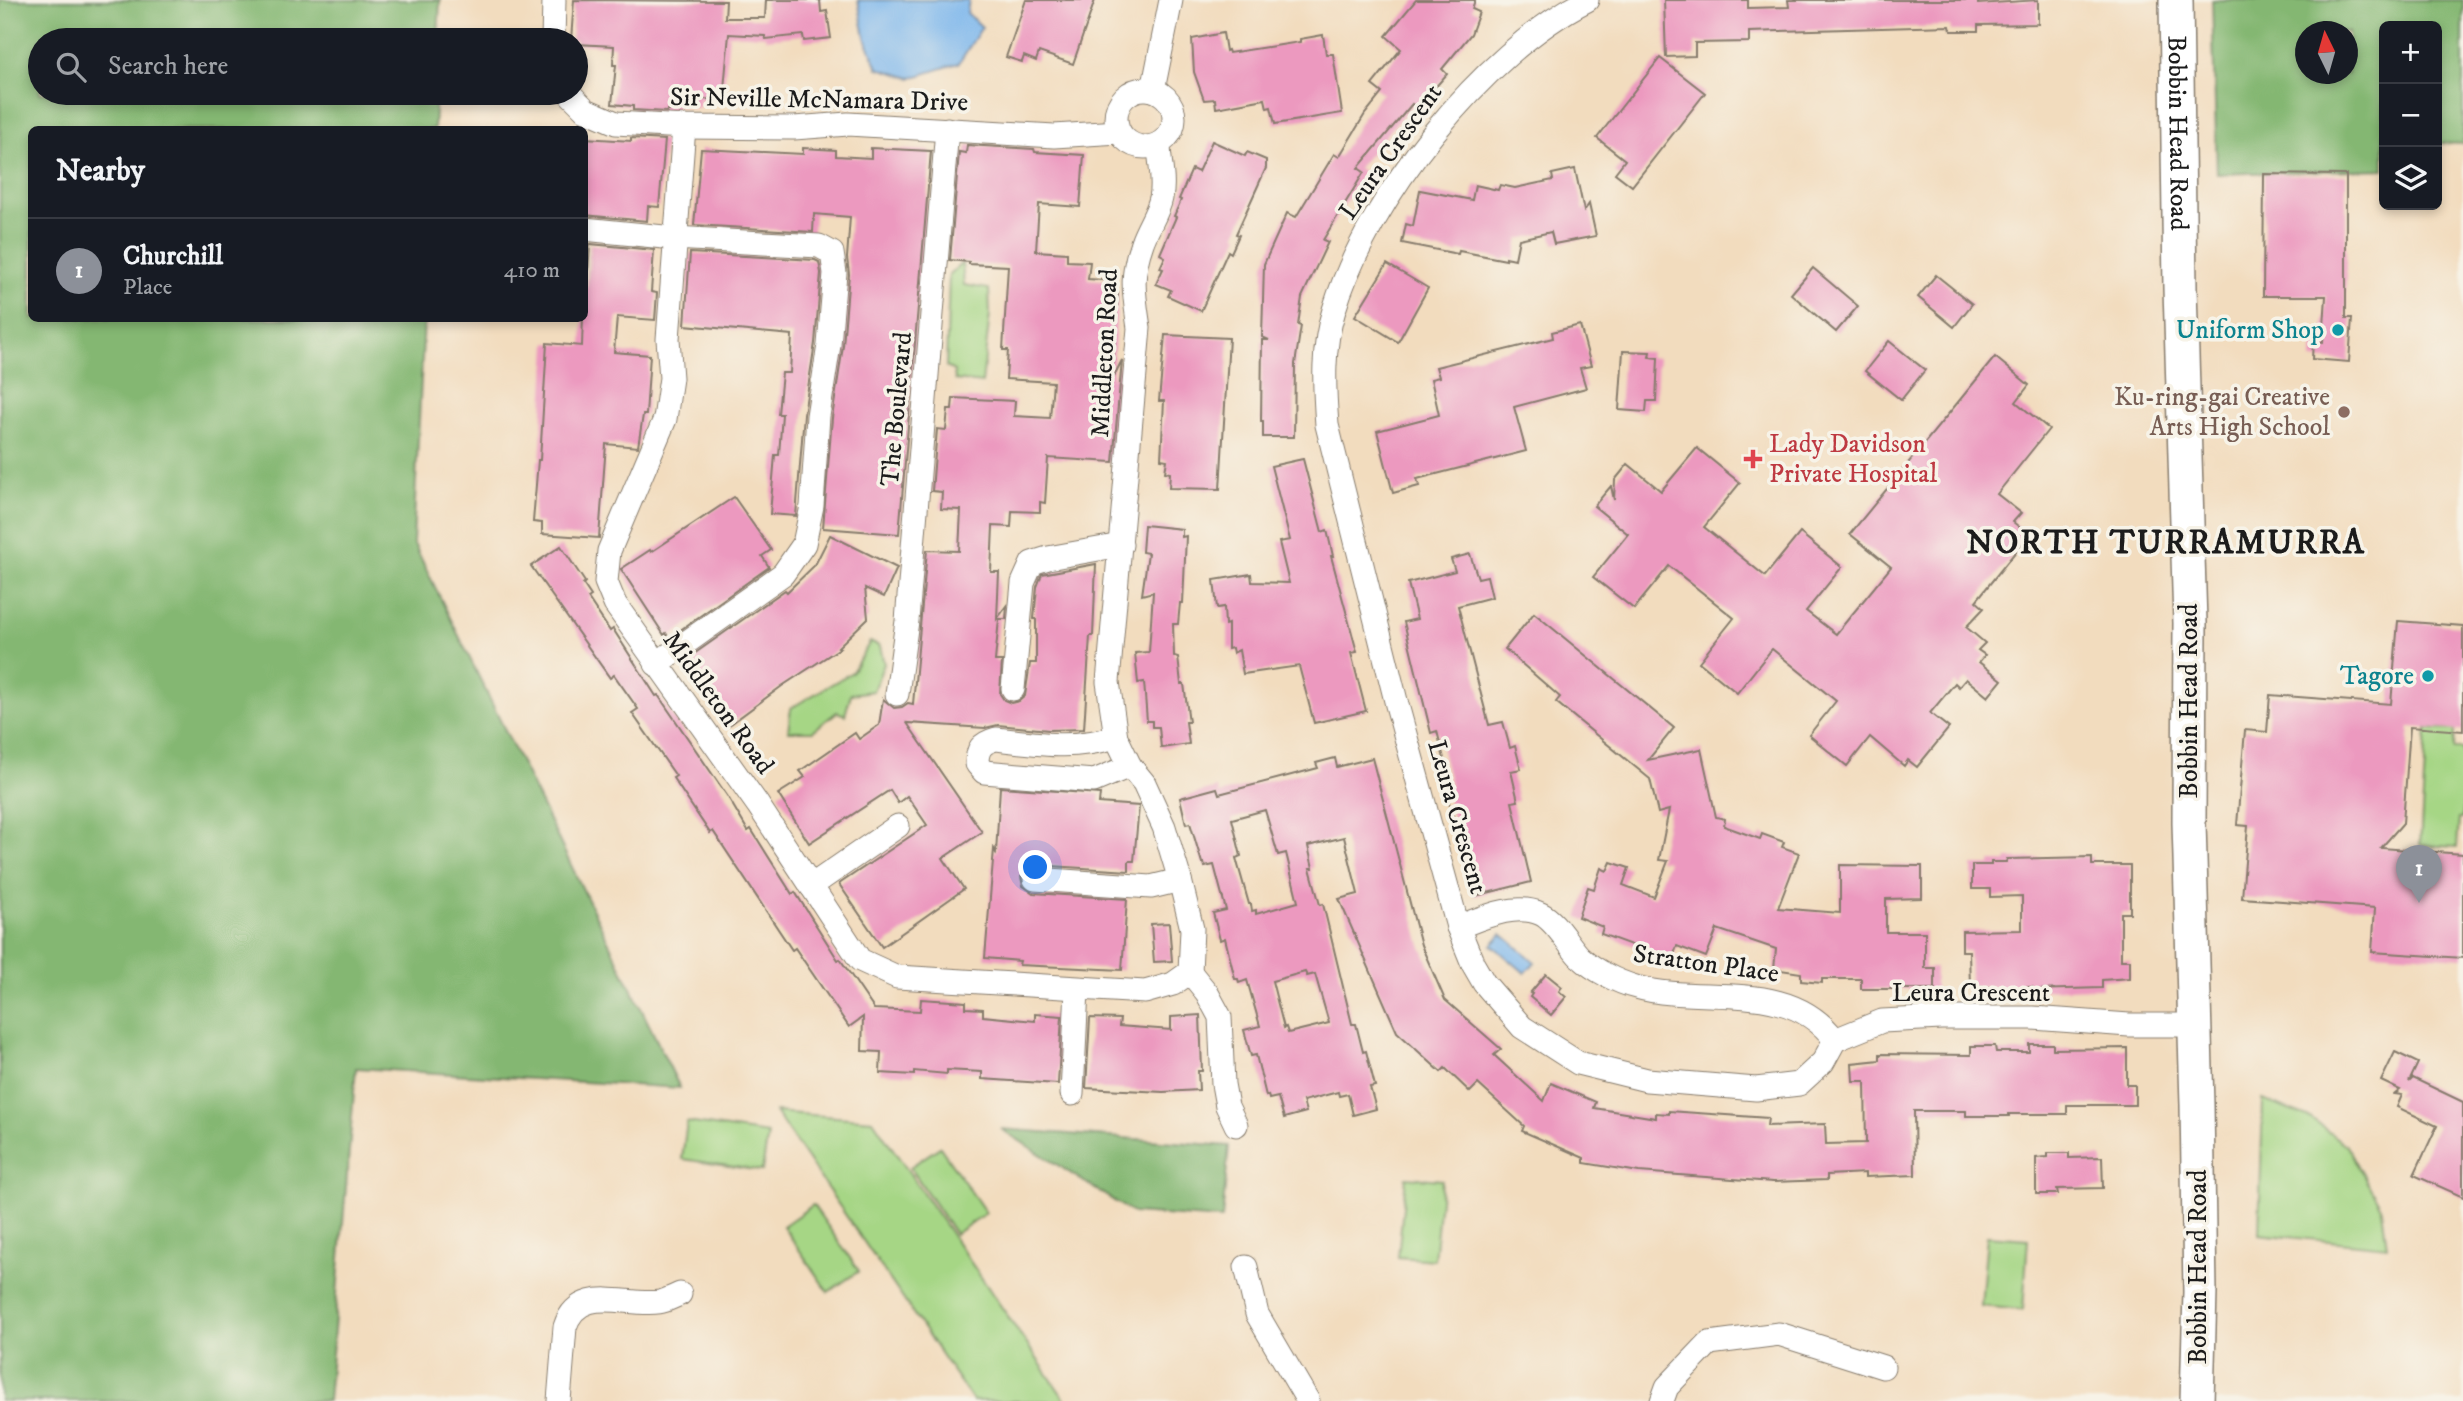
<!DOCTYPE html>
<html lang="en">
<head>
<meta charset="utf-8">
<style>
	body { margin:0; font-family:"IM FELL DW Pica",serif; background:#20242c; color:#f1f3f6 }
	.controls { position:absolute; right:21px; top:21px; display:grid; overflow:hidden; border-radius:10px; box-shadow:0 4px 10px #0003 }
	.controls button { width:63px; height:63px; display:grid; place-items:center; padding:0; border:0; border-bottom:2px solid #363941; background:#171b24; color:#f1f3f6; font:35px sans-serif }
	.compass { position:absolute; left:2295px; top:21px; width:63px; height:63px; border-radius:50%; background:#171b24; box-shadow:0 4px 10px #0003; rotate:355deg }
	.you { position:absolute; left:1036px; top:868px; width:24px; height:24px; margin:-18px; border:5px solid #fff; border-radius:50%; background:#1a73e8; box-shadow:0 0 0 10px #1a73e833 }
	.badge { display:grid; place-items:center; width:46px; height:46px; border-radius:50%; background:#8c9099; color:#fff; font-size:23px; font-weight:700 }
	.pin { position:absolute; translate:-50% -58px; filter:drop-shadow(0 2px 4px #0008) }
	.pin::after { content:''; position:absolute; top:37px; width:24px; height:21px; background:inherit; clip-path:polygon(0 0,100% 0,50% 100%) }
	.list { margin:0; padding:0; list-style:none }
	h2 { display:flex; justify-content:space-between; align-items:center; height:91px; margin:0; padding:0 28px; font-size:30px }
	h2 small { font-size:23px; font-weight:400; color:#9ea1a6 }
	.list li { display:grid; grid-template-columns:46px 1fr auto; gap:21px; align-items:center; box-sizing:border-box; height:105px; padding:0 28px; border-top:2px solid #363941 }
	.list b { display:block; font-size:26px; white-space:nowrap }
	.list p { margin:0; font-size:23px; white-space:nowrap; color:#9ea1a6 }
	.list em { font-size:23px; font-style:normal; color:#9ea1a6 }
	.icon { flex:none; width:38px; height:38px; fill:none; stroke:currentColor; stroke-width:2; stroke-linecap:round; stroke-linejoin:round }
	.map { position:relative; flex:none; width:2463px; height:1401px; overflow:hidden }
	.search { position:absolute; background:#171b24; box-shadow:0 4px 10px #0003; left:28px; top:28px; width:560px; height:77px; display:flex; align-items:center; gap:18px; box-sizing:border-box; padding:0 24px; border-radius:38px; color:#9ea1a6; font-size:26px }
	.panel { position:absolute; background:#171b24; box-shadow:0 4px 10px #0003; left:28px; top:126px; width:560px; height:196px; border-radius:10px }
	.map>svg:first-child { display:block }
	.green { fill:#a6d685; stroke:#617950; stroke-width:2 }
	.forest { fill:#84b772; stroke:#506a47; stroke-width:2; fill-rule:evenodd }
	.water { fill:#7bb6ec; stroke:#4c6984; stroke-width:2 }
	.building { fill:#ec99bf; fill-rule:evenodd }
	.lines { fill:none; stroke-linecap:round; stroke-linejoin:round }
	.minor-casing { stroke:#877c6d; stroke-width:25 }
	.secondary-casing { stroke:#877c6d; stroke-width:36 }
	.minor { stroke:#fff; stroke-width:23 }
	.secondary { stroke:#fff; stroke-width:33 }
	.culture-dot { fill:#0f9aa8; stroke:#f7f3e8; stroke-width:2.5 }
	.education-dot { fill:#8d6e63; stroke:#f7f3e8; stroke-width:2.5 }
	.health-dot { fill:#e0444e; stroke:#f7f3e8; stroke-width:2.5 }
	.labels { text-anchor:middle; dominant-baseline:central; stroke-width:7; stroke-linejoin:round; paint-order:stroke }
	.street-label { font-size:26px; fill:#1c1c1c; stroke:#f7f3e8 }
	.culture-label { font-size:26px; fill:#0d838f; stroke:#f7f3e8; text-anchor:end }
	.education-label { font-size:26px; fill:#785e54; stroke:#f7f3e8; text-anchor:end }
	.health-label { font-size:26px; fill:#be3a42; stroke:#f7f3e8; text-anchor:start }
	.district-label { font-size:33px; font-weight:bold; letter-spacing:2px; fill:#1c1c1c; stroke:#f7f3e8 }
</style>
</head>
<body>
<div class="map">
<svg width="2463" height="1401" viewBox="0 0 2463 1401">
	<rect width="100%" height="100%" fill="#f7f3e8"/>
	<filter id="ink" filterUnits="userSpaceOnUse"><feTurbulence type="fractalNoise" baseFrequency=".0143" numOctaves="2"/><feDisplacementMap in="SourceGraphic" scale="14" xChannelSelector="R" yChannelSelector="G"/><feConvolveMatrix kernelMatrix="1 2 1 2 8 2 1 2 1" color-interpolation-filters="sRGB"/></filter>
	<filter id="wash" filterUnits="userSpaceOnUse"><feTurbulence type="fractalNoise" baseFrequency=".00686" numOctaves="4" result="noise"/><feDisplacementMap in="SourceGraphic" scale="28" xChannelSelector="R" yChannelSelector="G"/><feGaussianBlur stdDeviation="1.57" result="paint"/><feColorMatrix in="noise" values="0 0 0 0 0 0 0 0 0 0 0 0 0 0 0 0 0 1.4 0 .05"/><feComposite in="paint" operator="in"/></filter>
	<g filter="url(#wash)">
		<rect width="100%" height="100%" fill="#f2dcbe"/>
		<g class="green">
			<polygon points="962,263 964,285 989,289 990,314 982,383 955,380 954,371 946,367 949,275"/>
			<polygon points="870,642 880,646 884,664 873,691 851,694 845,715 837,712 813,731 788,731 791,708 852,672"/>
			<polygon points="2427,729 2455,730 2454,749 2463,749 2463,819 2459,819 2457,847 2420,845"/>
			<polygon points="2263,1100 2310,1118 2347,1146 2382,1209 2387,1247 2259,1234"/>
			<polygon points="775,1112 873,1120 1066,1401 973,1401"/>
			<polygon points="687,1122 768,1134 762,1171 682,1159"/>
			<polygon points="940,1147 986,1213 955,1234 910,1167"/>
			<polygon points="1406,1177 1442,1180 1434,1260 1398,1257"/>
			<polygon points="813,1205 859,1271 828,1292 783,1226"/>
			<polygon points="1987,1236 2028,1239 2023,1310 1981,1306"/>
		</g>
		<g class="forest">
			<polygon points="0,0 440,0 438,40 40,40 40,93 436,93 434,129 32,130 32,318 424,319 413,542 680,1088 356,1068 328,1401 0,1401"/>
			<path d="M 2212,0 L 2463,0 L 2463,144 L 2437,143 L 2437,26 L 2384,26 L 2384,169 L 2217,174 ZM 2306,32 L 2348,32 L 2348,74 L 2306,74 Z"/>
			<polygon points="1001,1129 1229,1146 1222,1219 1133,1213"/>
		</g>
		<g class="water">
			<polygon points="858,0 969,0 967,13 982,27 959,63 911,78 878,68 865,37"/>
			<polygon points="1502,934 1535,962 1525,973 1492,945"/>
		</g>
		<g id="blocks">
			<g class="building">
				<polygon points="574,0 726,1 725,18 765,18 766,0 820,0 821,12 827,11 831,38 804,41 803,35 766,39 765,36 729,34 723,100 700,99 699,108 675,106 675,110 667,110 667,112 633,110 633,106 612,104 616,65 613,65 614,46 576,44 576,40 571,40"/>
				<polygon points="1026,0 1095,0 1073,64 1039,52 1036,61 1024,56 1022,62 1006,57"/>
				<polygon points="1416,0 1475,0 1472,9 1479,12 1471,34 1442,69 1447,74 1417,108 1412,104 1358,168 1364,172 1323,240 1328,242 1302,297 1298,325 1301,326 1295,364 1294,437 1263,437 1263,421 1261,421 1262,340 1269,340 1262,337 1264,264 1287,213 1296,217 1334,154 1339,157 1365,114 1382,93 1372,85 1401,49 1386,36"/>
				<polygon points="1664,0 1748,0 1748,8 1789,7 1788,0 1978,0 1978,4 2038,0 2038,24 1978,25 1978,31 1951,31 1950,26 1749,32 1749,42 1695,43 1695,56 1666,57"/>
				<polygon points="1223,33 1226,51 1228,50 1229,53 1300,42 1300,39 1323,35 1326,54 1333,54 1342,113 1275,124 1271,107 1267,108 1265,99 1216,108 1215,99 1204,100 1194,72 1192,39"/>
				<polygon points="1660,58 1705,93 1632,186 1615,173 1625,160 1597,138"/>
				<polygon points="584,138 631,141 631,138 665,140 659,207 648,206 647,221 584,215"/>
				<polygon points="1212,141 1245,156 1247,152 1266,160 1266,168 1236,234 1239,235 1231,253 1228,251 1201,311 1168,296 1171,290 1156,284 1163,269 1160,268 1165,257 1160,254 1176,217 1174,216 1181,200 1179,199 1192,169 1198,172"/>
				<polygon points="967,145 1034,149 1035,152 1084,155 1080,207 1039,204 1036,251 1067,253 1067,261 1090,262 1088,279 1116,281 1115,293 1118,293 1112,380 1122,360 1113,462 1048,458 1045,503 1040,502 1040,512 1012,511 1011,527 993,526 991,572 999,572 997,619 1007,606 1006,619 999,619 995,661 1002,661 1000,694 1004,700 1011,703 1019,701 1025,696 1030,663 1036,663 1036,619 1034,619 1037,587 1042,574 1096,564 1093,636 1090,636 1084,729 1049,730 998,725 985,728 907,723 982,832 943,858 964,889 882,947 839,884 927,825 907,796 898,803 890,790 809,843 778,794 805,777 800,771 855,733 859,739 879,725 883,699 894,708 902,707 908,703 913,704 927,550 959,551 961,510 941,509 942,492 932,491 937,429 946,430 948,409 952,409 953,398 1015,401 1014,416 1050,418 1053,382 1006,379 1008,350 1003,350 1008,266 969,264 969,262 950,260 959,152 966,153"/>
				<polygon points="803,148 836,150 836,156 871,158 871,148 931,151 899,534 823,528 832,418 843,346 849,274 847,258 850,217 814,214 813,232 694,225 701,149 803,154"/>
				<polygon points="1575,169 1584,211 1589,204 1596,236 1554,244 1551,232 1519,239 1515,259 1506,257 1506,260 1459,251 1458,254 1402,243 1406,224 1413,226 1420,190 1472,200 1475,185 1498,190 1500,185 1515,188 1553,180 1552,174"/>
				<polygon points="2264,174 2346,175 2346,318 2352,318 2349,362 2312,359 2313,341 2323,342 2326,296 2263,296"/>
				<polygon points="590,244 654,250 651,292 657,293 655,320 617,317 614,352 650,355 646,415 643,415 638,447 606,444 599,538 542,534 542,523 533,522 538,460 540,460 547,343 582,346 584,286 587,286"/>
				<polygon points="690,253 815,260 819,262 821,273 815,343 804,414 796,516 770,514 775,455 779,455 782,414 778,414 782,373 790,373 792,335 685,325"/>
				<polygon points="1387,264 1428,288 1398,342 1355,316"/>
				<polygon points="1813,268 1858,306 1836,332 1791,294"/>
				<polygon points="1936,275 1972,304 1954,327 1918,297"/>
				<polygon points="1580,325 1591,366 1580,368 1586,388 1514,407 1526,451 1417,479 1419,486 1393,493 1377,431 1439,415 1431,379 1439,377 1436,367 1553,338 1552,332"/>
				<polygon points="1165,335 1229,338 1220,489 1169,488 1170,473 1165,472 1167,460 1161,459 1164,401 1159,401"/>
				<polygon points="1889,341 1925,370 1901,400 1865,371"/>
				<polygon points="1623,351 1650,352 1649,357 1658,358 1656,401 1647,401 1646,412 1619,410"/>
				<polygon points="1995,357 2029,385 2016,402 2049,429 1997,494 2021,513 2013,522 2029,535 1976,601 1984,608 1966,627 1985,643 1978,650 1985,655 1979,662 2002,680 1988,697 1966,679 1959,687 1955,683 1930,713 1949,728 1917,767 1908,760 1904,766 1870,737 1847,766 1821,745 1809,735 1836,701 1772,649 1737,693 1699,662 1734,618 1669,566 1634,609 1593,577 1628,534 1594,506 1611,486 1614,500 1615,480 1628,464 1661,491 1697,448 1740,483 1704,527 1765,576 1800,533 1842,567 1806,611 1836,634 1891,567 1850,534"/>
				<polygon points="1303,459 1322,532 1327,530 1333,556 1331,556 1357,652 1351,653 1366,711 1314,723 1299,666 1243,674 1239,650 1233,653 1232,648 1228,649 1228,624 1225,625 1224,607 1217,608 1214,580 1251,574 1252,582 1289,583 1279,542 1290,540 1271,466"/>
				<polygon points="734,497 771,550 762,556 769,567 669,638 666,633 664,635 621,569 650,550 651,552"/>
				<polygon points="1144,525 1182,529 1182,537 1186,536 1183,603 1180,603 1178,624 1173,624 1174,656 1178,657 1181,684 1184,684 1189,722 1186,722 1189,744 1161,748 1159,727 1152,727 1152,721 1147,721 1144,682 1138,683 1135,653 1149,652 1153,592 1142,595 1148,553 1142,552"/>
				<polygon points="830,535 897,568 884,597 865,588 868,618 838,647 840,648 782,686 728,726 684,661 785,590 787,592 815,565"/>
				<polygon points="561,546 585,582 583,584 591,596 588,598 610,631 613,629 656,696 658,695 728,797 748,831 751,829 792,894 795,892 838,960 840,959 874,1009 920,1011 921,999 966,1002 966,1008 983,1009 983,1016 1035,1021 1035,1014 1062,1016 1058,1084 982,1079 982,1072 947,1070 947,1074 914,1071 914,1075 880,1073 881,1052 862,1051 863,1017 849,1027 795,948 792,950 713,831 710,833 673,778 676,776 632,713 638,709 614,675 610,678 531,566"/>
				<polygon points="1470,554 1478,578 1487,576 1492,597 1458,606 1489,725 1503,722 1510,748 1515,746 1521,769 1511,771 1518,801 1512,802 1531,882 1475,896 1445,788 1451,786 1437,731 1431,733 1404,622 1417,619 1408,583 1455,571 1451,559"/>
				<polygon points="1534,613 1674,728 1648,760 1701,749 1716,817 1725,819 1724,826 1760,839 1762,834 1784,842 1782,847 1799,853 1778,908 1840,913 1840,865 1922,866 1922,898 1886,899 1886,932 1925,932 1925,968 1935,968 1935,989 1861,989 1861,979 1822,979 1822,983 1801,981 1801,973 1774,969 1776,949 1717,929 1706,957 1677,946 1672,960 1601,934 1603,927 1578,917 1588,887 1594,889 1601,868 1607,871 1611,862 1629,868 1623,885 1654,897 1668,861 1659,860 1669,810 1658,813 1650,779 1556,702 1560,697 1505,649"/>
				<polygon points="2398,621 2463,626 2463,731 2410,727 2403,823 2381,848 2463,854 2463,958 2372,952 2375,908 2242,898 2248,826 2237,825 2245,730 2267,732 2270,695 2391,704"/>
				<path d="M 1335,758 L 1337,767 L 1372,758 L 1421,945 L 1445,1000 L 1501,1049 L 1494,1055 L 1544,1101 L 1551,1083 L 1596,1102 L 1594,1108 L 1656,1118 L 1656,1113 L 1669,1114 L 1669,1111 L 1768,1118 L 1767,1126 L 1825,1124 L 1826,1144 L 1866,1143 L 1865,1081 L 1853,1081 L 1852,1063 L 1880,1060 L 1880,1054 L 1971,1055 L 1971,1046 L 1995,1046 L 1996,1052 L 2029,1052 L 2029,1044 L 2053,1044 L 2053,1049 L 2127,1048 L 2127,1085 L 2135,1085 L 2135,1105 L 2067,1105 L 2067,1114 L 2009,1114 L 2009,1116 L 1966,1116 L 1966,1111 L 1914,1111 L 1915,1175 L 1865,1177 L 1865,1173 L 1827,1175 L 1827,1180 L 1773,1182 L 1639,1172 L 1584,1163 L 1584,1158 L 1522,1131 L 1524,1126 L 1478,1084 L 1470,1092 L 1445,1068 L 1441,1072 L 1397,1032 L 1339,899 L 1358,894 L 1344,837 L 1308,846 L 1313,868 L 1310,868 L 1320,905 L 1323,904 L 1352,1024 L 1356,1024 L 1363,1052 L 1366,1051 L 1375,1086 L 1370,1087 L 1376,1109 L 1353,1115 L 1348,1094 L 1339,1096 L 1338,1092 L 1303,1101 L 1306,1112 L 1284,1118 L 1278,1097 L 1269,1099 L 1268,1095 L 1266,1096 L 1256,1055 L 1251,1056 L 1244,1030 L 1260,1026 L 1247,980 L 1239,983 L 1238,979 L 1235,979 L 1225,938 L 1220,940 L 1213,913 L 1226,910 L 1214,865 L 1205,867 L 1204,863 L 1202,863 L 1190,823 L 1186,824 L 1180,798 L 1217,788 L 1219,794 L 1318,768 L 1316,763 ZM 1265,810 L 1278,855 L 1286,853 L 1298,902 L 1256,914 L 1256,910 L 1252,911 L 1251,904 L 1249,904 L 1236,858 L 1241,856 L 1232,819 ZM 1305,972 L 1307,976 L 1315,974 L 1329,1023 L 1288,1033 L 1286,1027 L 1284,1028 L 1272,981 Z"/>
				<polygon points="1000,787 1100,794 1099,803 1139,806 1134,861 1129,861 1129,871 1036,865 1028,867 1021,877 1023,886 1033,893 1127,899 1122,970 1019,965 1020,961 985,958 994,849 996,853"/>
				<polygon points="2092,857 2092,865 2130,865 2130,913 2121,913 2121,960 2130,960 2130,978 2102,980 2102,988 2032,990 2032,987 1970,987 1969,951 1962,951 1962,931 2022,930 2022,896 1990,897 1990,889 1972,889 1972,865 1991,865 1991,862 2006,862 2007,859"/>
				<polygon points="1169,923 1172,961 1154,962 1151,924"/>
				<polygon points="1546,974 1562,987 1559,991 1566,997 1551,1015 1530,997 1532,994 1530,993"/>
				<polygon points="1200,1015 1202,1071 1198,1071 1199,1090 1163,1092 1086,1088 1090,1018 1120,1019 1119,1026 1171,1030 1171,1017"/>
				<polygon points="2395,1052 2418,1063 2409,1082 2413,1078 2463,1102 2463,1197 2414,1175 2437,1126 2397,1107 2402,1095 2395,1094 2400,1090 2381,1081"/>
				<polygon points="2048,1153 2069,1153 2069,1158 2102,1157 2103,1188 2057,1189 2058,1194 2036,1194 2036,1158 2048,1157"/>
			</g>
		</g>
	</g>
	<g filter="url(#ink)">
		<use href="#blocks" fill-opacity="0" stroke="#877c6d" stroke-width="2"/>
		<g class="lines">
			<g class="minor-casing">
				<g id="minor">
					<path d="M 1587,0 C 1482,53 1368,198 1334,310 C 1322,348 1324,386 1327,425 L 1397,705 L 1458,927 L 1473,964 L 1484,983 L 1522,1027 L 1578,1063 L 1647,1080 L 1756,1089 L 1799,1084 L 1823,1062 L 1835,1040 L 1882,1021 L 1941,1018 L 2033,1018 L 2129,1025 L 2195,1025"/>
					<polyline points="553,40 554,0"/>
					<circle cx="1145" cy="118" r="29"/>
					<polyline points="1153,90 1171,0"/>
					<polyline points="569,93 586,110 616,123 684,127 794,128 848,124 1054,136 1119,132"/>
					<path d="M 684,127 L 668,339 L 671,378 L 665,419 L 609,551 L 606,582 L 615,604 L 758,805 L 860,960 L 897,977 L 1145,992 L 1173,984 L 1190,972 L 1192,929 L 1180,880 L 1164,827 L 1144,783 L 1130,766 L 1116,737 L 1108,682 L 1139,328 C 1134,293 1130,277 1142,243 C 1147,228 1158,213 1161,198 C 1165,179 1159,162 1159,144"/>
					<polyline points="584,229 674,238 819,246 832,253 835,273 829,345 818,416 812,506 804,544 783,574 656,664"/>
					<polyline points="1013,689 1023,583 1032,563 1048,558 1121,545"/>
					<polyline points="897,694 907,621 947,129"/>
					<path d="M 1116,737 C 1071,750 1041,744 996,739 C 981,743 977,749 977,764 L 984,772 L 1094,781 L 1130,766"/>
					<polyline points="1035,879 1151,887 1180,880"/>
					<polyline points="811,886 898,826"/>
					<path d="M 1458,927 C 1482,918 1516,902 1541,914 C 1556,921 1568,945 1580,957 C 1594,970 1617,982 1636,987 C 1702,1006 1788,976 1835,1040"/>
					<polyline points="1190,972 1207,993 1220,1017 1223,1084 1227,1106 1236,1125"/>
					<polyline points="1072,1094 1077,989"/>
					<polyline points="1246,1267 1257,1314 1308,1401"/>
					<path d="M 559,1401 L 565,1327 C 579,1283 626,1307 659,1302 C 666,1301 673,1297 680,1294"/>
					<polyline points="1662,1401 1667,1387 1709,1343 1779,1334 1883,1367"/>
				</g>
			</g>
			<g class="secondary-casing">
				<g id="secondary">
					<path id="s1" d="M 2176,0 L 2180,288 L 2190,623 L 2189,822 L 2197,1105 L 2200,1292 L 2197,1401"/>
				</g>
			</g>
			<use href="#minor" class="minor"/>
			<use href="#secondary" class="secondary"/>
		</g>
	</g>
	<g class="culture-dot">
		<circle cx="2338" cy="330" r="7"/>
		<circle cx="2428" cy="676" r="7"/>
	</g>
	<circle class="education-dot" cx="2344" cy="412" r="7"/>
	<path class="health-dot" d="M1749.5 448.5h7v7h7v7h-7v7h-7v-7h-7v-7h7z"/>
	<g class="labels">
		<g class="street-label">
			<text transform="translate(819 100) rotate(1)">Sir Neville McNamara Drive</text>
			<text stroke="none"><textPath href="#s1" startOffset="133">Bobbin Head Road</textPath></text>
			<text transform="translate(1391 152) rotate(-55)">Leura Crescent</text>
			<text transform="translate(1105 353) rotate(-87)">Middleton Road</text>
			<text transform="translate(897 409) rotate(-85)">The Boulevard</text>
			<text transform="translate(2189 701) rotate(-90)">Bobbin Head Road</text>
			<text transform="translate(718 703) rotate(54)">Middleton Road</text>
			<text transform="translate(1457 817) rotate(74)">Leura Crescent</text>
			<text transform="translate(1706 964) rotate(8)">Stratton Place</text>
			<text x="1971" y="993">Leura Crescent</text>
			<text transform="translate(2198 1267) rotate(-90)">Bobbin Head Road</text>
		</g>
		<g class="culture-label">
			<text x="2324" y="330">Uniform Shop</text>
			<text x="2414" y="676">Tagore</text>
		</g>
		<g class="education-label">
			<text x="2330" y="397">Ku-ring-gai Creative<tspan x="2330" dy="30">Arts High School</tspan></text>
		</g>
		<g class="health-label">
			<text x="1769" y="444">Lady Davidson<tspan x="1769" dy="30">Private Hospital</tspan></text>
		</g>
		<g class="district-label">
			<text x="2166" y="543">NORTH TURRAMURRA</text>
		</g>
	</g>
</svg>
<div class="controls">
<button>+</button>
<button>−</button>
<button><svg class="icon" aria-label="layers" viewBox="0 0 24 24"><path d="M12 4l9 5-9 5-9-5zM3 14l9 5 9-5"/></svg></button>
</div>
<svg class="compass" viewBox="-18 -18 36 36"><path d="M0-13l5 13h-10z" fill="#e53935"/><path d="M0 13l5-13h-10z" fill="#9ea1a6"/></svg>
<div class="you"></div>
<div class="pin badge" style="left:2419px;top:903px">1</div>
<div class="search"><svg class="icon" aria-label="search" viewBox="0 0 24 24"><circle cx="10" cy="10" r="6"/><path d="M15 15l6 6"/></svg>Search here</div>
<section class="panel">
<h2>Nearby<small></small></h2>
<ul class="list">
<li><span class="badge">1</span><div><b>Churchill</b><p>Place</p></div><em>410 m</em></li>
</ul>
</section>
</div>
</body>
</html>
